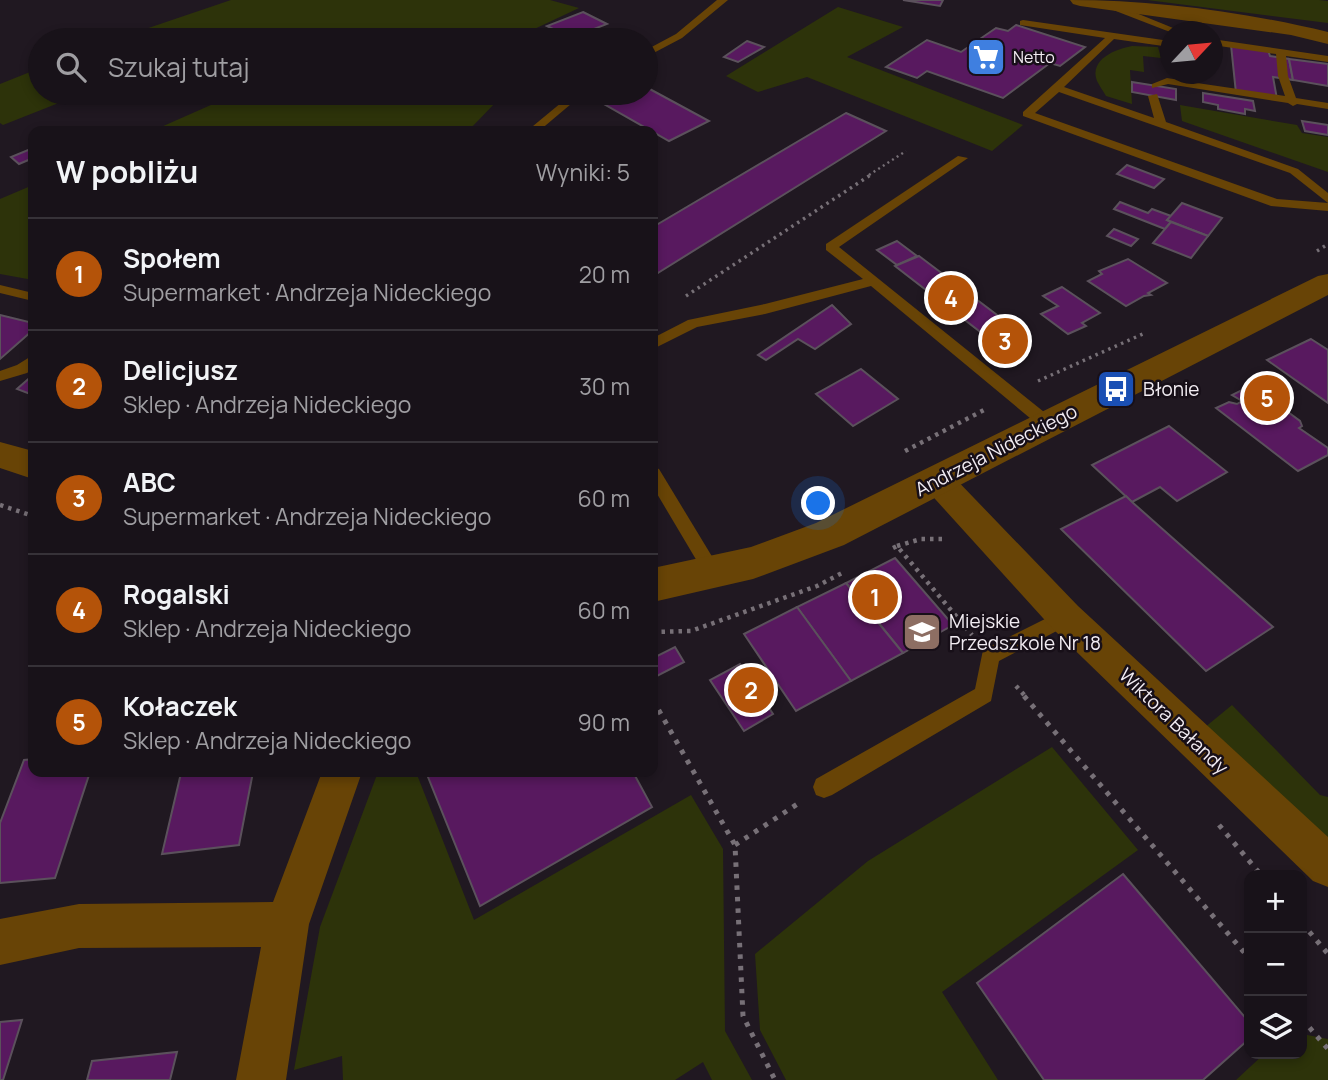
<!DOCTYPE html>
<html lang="pl">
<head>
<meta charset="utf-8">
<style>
	body { margin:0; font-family:Manrope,sans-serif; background:#211b22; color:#f1f3f6 }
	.controls { position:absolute; right:21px; bottom:21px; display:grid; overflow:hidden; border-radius:14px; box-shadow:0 4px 10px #0003 }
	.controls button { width:63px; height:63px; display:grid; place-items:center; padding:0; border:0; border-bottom:2px solid #363238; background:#181219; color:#f1f3f6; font:35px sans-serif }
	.compass { position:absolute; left:1160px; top:21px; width:63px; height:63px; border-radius:50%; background:#181219; box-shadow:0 4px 10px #0003; rotate:64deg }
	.you { position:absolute; left:819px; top:504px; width:24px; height:24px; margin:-18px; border:5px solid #fff; border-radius:50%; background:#1a73e8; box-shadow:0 0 0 10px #1a73e833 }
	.badge { display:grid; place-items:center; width:46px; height:46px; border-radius:50%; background:#b45309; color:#fff; font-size:23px; font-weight:700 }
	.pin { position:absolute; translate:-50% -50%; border:4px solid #fff; box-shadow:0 2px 7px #0006 }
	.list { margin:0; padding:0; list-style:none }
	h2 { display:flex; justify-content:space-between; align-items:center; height:91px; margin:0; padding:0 28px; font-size:30px }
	h2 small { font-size:23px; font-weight:400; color:#9f9ea2 }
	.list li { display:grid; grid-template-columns:46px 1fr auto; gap:21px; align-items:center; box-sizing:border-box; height:112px; padding:0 28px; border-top:2px solid #363238 }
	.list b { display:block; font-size:26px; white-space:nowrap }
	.list p { margin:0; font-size:23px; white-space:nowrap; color:#9f9ea2 }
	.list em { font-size:23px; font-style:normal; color:#9f9ea2 }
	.icon { flex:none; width:38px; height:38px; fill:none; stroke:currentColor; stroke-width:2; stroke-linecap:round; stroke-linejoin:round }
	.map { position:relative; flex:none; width:1328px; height:1080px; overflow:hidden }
	.search { position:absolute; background:#181219; box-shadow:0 4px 10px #0003; left:28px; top:28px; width:630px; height:77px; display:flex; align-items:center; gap:18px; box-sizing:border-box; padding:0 24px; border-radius:38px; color:#9f9ea2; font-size:26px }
	.panel { position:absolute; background:#181219; box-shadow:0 4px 10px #0003; left:28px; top:126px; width:630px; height:651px; border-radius:14px }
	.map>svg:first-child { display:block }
	.green { fill:#2d330a }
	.building { fill:#58195f; stroke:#5b515c; stroke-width:2 }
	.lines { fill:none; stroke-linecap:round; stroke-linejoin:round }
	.path-far3 { stroke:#777077; stroke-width:2.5; stroke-dasharray:2 3.5; stroke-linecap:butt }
	.path-far2 { stroke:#777077; stroke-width:3.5; stroke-dasharray:2.5 4.5; stroke-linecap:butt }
	.path-far1 { stroke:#777077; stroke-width:4.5; stroke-dasharray:3.5 5; stroke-linecap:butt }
	.path { stroke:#777077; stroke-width:5; stroke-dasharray:4.5 7; stroke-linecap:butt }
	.service { fill:#684406; fill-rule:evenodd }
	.minor { fill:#684406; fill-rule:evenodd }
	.tertiary { fill:#684406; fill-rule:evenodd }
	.labels { text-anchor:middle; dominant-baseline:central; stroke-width:5; stroke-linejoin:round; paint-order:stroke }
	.far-poi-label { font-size:16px; fill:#f2ecf2; stroke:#170f18; text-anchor:start }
	.poi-label { font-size:19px; fill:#f2ecf2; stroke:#170f18; text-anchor:start }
	.street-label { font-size:19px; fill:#f2ecf2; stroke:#170f18 }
</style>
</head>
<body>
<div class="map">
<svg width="1328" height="1080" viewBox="0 0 1328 1080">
	<rect width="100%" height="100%" fill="#201821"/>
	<g class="green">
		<polygon points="231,0 550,0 579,8 511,40 113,40"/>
		<polygon points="1147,0 1319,0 1328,1 1328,23"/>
		<polygon points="838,7 903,27 847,57 1023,125 992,151 807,77 758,92 726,76"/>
		<path d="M 1132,46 L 1158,47 L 1161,58 L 1143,56 L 1144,72 L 1130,70 L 1132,104 L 1106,96 C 1103,91 1099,85 1097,81 C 1089,59 1116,49 1132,46 Z"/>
		<polygon points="40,68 40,93 84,93 3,125 0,123 0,84"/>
		<polygon points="238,93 492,93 500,98 468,131 152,131"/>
		<polygon points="1180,105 1297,125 1302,133 1328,137 1328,172 1182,121"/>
		<polygon points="33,185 33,280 0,274 0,199"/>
		<polygon points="1232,705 1320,795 1328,797 1328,838 1204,728"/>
		<polygon points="1052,747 1138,850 942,992 998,1080 786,1080 760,1030 755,954 868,861"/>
		<polygon points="378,772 416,772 474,920 691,795 723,849 725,1031 752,1080 712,1080 703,1062 675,1080 343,1080 342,1056 294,1070 320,927"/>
		<polygon points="1302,1034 1328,1039 1328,1080 1236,1080 1264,1054 1302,1054"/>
	</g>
	<g class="building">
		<polygon points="903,0 943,0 940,6"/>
		<polygon points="583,12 607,24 571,38 547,26"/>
		<polygon points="1016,25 1085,47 1060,66 1050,63 1003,98 927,71 917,78 886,67 927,40 961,52 996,28 1008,31"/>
		<polygon points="747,41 764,47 738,62 724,57"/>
		<polygon points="1231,45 1268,50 1270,56 1289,59 1293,80 1273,77 1277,99 1236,93"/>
		<polygon points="1289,59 1328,64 1328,86 1293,80"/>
		<polygon points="1132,82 1176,89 1176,100 1132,92"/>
		<polygon points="646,87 709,121 669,141 604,104 629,93 646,93"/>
		<polygon points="1203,93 1253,101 1255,111 1245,109 1245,114 1218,109 1218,105 1203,102"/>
		<polygon points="846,113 886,131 653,276 653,227"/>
		<polygon points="1302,121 1328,125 1328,135 1305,131"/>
		<polygon points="33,148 33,158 19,164 11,157"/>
		<polygon points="1127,165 1164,179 1154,188 1117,174"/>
		<polygon points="1120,202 1148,213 1152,209 1171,216 1167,220 1171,222 1165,229 1114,209"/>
		<polygon points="1182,203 1222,218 1208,236 1167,220"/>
		<polygon points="1171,222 1208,236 1191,258 1153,243"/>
		<polygon points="1114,229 1138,239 1131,246 1107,236"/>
		<polygon points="897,241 917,256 897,265 877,250"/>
		<polygon points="919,256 1029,339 1005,351 895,266"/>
		<polygon points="1128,259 1167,283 1148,293 1151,295 1144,296 1126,306 1088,281 1102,274 1099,271"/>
		<polygon points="1062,287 1100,313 1082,323 1086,326 1068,334 1041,314 1058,306 1043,296"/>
		<polygon points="832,305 851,324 815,349 798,339 766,360 758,355"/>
		<polygon points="0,315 33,323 33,330 0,359"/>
		<polygon points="1311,339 1328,350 1328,403 1267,360"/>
		<polygon points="861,369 898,399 853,426 816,394"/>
		<polygon points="33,375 33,395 17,389"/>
		<polygon points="1244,389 1251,392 1257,389 1300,421 1302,426 1299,428 1328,448 1328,455 1298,471 1216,408 1229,402 1237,404 1242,401 1232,395"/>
		<polygon points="1169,426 1227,472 1177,501 1160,487 1132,502 1092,465"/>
		<polygon points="1126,496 1132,502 1273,627 1206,671 1061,529"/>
		<polygon points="895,558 953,625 903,653 846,583"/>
		<polygon points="846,583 903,653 851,681 797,607"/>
		<polygon points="797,607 851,681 796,711 744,634"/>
		<polygon points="675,647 684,662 655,677 653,658"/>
		<polygon points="740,664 773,714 744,731 710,680"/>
		<polygon points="33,759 33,772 90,772 55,878 0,883 0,823 24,760"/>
		<polygon points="194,772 253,772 239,845 162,854 181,773"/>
		<polygon points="426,772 633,772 652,807 480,906"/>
		<polygon points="1123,874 1249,1022 1249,1039 1203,1080 1044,1080 977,983"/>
		<polygon points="22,1020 3,1080 0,1080 0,1022"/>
		<polygon points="177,1052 170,1080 87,1080 92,1061"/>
	</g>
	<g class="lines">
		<polyline class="path-far3" points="869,175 906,151"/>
		<g class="path-far2">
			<polyline points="1317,251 1328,244"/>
			<polyline points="686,296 872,174"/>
			<polyline points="1038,381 1145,333"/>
		</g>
		<g class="path-far1">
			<polyline points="905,451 984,410"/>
			<polyline points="0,505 33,516"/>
			<polyline points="897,546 921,539 942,539"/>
			<polyline points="893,548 897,546 972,635"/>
			<polyline points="653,632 691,631 817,586 844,572"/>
			<polyline points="1016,686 1026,697"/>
		</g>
		<g class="path">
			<polyline points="1024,696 1249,958"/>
			<polyline points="653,700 735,845 743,1016 775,1080"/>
			<polyline points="1219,825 1261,875"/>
			<polyline points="735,845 799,803"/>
			<polyline points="1302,923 1328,954"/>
			<polyline points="1302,1019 1328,1049"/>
		</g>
		<g class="service">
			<polygon points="717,0 728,0 682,38 646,57 646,50 676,34"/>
			<polygon points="1108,4 1114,4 1183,32 1170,32 1108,8"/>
			<polygon points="1023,20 1170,41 1170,47 1114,39 1064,87 1154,118 1148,96 1157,94 1166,122 1298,169 1328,193 1328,203 1290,173 1059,92 1035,113 1277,199 1328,203 1328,211 1271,206 1023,116 1023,112 1105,38 1020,25 1020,21"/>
			<polygon points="1212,39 1328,56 1328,62 1286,56 1288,76 1296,98 1328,103 1328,109 1297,104 1293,106 1288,103 1168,84 1152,88 1152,84 1167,78 1186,81 1185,74 1195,74 1197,83 1285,96 1278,76 1276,54 1212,45"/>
			<polygon points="573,93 584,93 539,131 527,131"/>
			<polygon points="958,156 968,158 839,247 1054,420 1056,424 1054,428 1042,428 871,286 765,314 697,327 653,349 653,338 688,320 765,304 863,279 826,250 826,244"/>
			<polygon points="0,285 33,293 33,301 0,293"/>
			<polygon points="33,355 33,368 27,373 0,381 0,371 17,365"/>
			<polygon points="653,467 659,469 719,568 722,573 719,578 713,581 707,578 653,487"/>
			<polygon points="1065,609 1072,611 1074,617 1072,623 999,661 991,701 832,795 824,798 816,795 813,787 816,779 975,689 983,650"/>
		</g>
		<g class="minor">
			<polygon points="937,468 948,471 1078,606 1328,837 1328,887 1313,881 1052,628 926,489 921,480 926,471"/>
			<polygon points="322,772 362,772 309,924 286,1080 236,1080 261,947 79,948 0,965 0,919 79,904 273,902"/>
		</g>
		<g class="tertiary">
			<path d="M 1070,0 C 1155,0 1245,12 1328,32 L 1328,44 L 1291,35 L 1080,6 L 1073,4 Z"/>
			<polygon points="1328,274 1328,295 844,545 753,579 653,602 653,568 751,547 816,523 1318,276"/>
			<polygon points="0,442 33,451 33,479 0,468"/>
		</g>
	</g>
	<defs>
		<g id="supermarket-square" transform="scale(2.0125)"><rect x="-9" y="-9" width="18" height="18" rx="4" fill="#3f7fe0" stroke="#170f18"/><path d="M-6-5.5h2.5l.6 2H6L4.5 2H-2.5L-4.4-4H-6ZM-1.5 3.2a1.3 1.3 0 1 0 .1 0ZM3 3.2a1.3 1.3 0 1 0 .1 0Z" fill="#fff"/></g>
		<g id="bus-square" transform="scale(2.0125)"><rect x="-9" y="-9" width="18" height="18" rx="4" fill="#1a4fb4" stroke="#170f18"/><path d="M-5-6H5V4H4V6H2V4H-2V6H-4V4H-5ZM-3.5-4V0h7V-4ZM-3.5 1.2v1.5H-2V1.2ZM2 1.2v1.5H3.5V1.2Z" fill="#fff"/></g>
		<g id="school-square" transform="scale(2.0125)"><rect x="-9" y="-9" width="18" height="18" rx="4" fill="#8d6e63" stroke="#170f18"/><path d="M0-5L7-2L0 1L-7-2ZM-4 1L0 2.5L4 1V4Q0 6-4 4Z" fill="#fff"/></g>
	</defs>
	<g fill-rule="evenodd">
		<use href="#supermarket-square" x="986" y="57"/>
		<use href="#bus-square" x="1116" y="389"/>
		<use href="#school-square" x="922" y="632"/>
	</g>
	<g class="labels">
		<g class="far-poi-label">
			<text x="1013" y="57">Netto</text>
		</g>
		<g class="poi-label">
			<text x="1143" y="389">Błonie</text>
			<text x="949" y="621">Miejskie<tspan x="949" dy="22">Przedszkole Nr 18</tspan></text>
		</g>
		<g class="street-label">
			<text transform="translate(996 450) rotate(-27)">Andrzeja Nideckiego</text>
			<text transform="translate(1174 721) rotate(44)">Wiktora Bałandy</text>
		</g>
	</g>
</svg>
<div class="controls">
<button>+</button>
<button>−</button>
<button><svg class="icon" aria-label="layers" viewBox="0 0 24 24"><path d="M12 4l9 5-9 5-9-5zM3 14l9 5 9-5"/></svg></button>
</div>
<svg class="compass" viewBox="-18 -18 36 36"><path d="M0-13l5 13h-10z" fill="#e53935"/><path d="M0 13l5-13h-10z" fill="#9f9ea2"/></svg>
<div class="you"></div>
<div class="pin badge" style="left:875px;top:597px">1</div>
<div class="pin badge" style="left:751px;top:690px">2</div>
<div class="pin badge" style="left:1005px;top:341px">3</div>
<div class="pin badge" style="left:951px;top:298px">4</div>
<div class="pin badge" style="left:1267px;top:398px">5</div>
<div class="search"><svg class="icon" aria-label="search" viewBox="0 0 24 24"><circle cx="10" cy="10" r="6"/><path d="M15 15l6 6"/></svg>Szukaj tutaj</div>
<section class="panel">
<h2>W pobliżu<small>Wyniki: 5</small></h2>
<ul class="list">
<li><span class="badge">1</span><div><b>Społem</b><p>Supermarket · Andrzeja Nideckiego</p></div><em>20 m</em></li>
<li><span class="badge">2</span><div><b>Delicjusz</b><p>Sklep · Andrzeja Nideckiego</p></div><em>30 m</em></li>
<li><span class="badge">3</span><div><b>ABC</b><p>Supermarket · Andrzeja Nideckiego</p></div><em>60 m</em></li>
<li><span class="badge">4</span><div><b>Rogalski</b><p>Sklep · Andrzeja Nideckiego</p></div><em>60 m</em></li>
<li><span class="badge">5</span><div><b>Kołaczek</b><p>Sklep · Andrzeja Nideckiego</p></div><em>90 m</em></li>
</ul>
</section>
</div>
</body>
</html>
